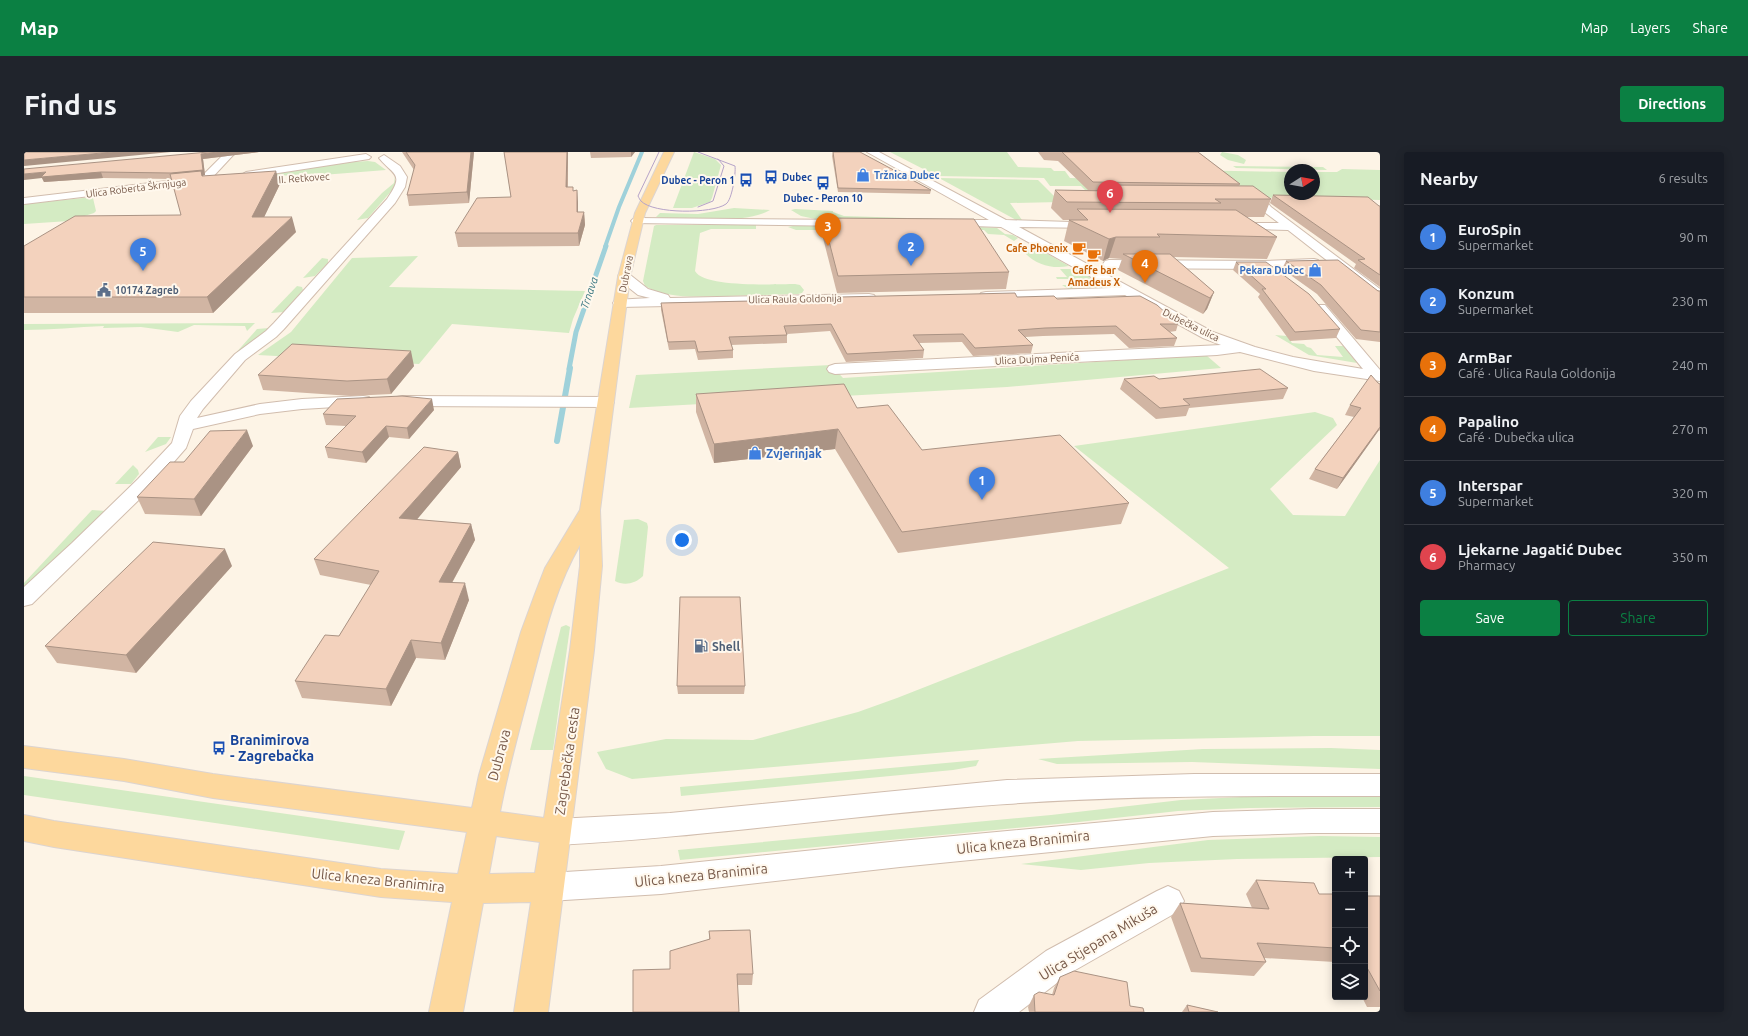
<!DOCTYPE html>
<html lang="en">
<head>
<meta charset="utf-8">
<style>
	body { margin:0; font-family:Ubuntu,sans-serif; background:#20242c; color:#f1f3f6 }
	.controls { position:absolute; right:12px; bottom:12px; display:grid; overflow:hidden; border-radius:4px; box-shadow:0 2px 10px #0003 }
	.controls button { width:36px; height:36px; display:grid; place-items:center; padding:0; border:0; border-bottom:1px solid #363941; background:#171b24; color:#f1f3f6; font:20px sans-serif }
	.compass { position:absolute; left:1260px; top:12px; width:36px; height:36px; border-radius:50%; background:#171b24; box-shadow:0 2px 10px #0003; rotate:79deg }
	.you { position:absolute; left:658px; top:388px; width:14px; height:14px; margin:-10px; border:3px solid #fff; border-radius:50%; background:#1a73e8; box-shadow:0 0 0 6px #1a73e833 }
	.badge { display:grid; place-items:center; width:26px; height:26px; border-radius:50%; background:#0b8043; color:#fff; font-size:13px; font-weight:700 }
	.pin { position:absolute; translate:-50% -33px; filter:drop-shadow(0 1px 2px #0008) }
	.pin::after { content:''; position:absolute; top:21px; width:14px; height:12px; background:inherit; clip-path:polygon(0 0,100% 0,50% 100%) }
	.list { margin:0; padding:0; list-style:none }
	h2 { display:flex; justify-content:space-between; align-items:center; height:52px; margin:0; padding:0 16px; font-size:17px }
	h2 small { font-size:13px; font-weight:400; color:#9ea1a6 }
	.list li { display:grid; grid-template-columns:26px 1fr auto; gap:12px; align-items:center; box-sizing:border-box; height:64px; padding:0 16px; border-top:1px solid #363941 }
	.list b { display:block; font-size:15px; white-space:nowrap }
	.list p { margin:0; font-size:13px; white-space:nowrap; color:#9ea1a6 }
	.list em { font-size:13px; font-style:normal; color:#9ea1a6 }
	.actions { display:flex; gap:8px; padding:12px 16px }
	.actions a { flex:1; padding:9px 0; border:1px solid #0b8043; border-radius:4px; text-align:center; font-size:14px; color:#0b8043 }
	.actions .main { background:#0b8043; color:#fff }
	.icon { flex:none; width:22px; height:22px; fill:none; stroke:currentColor; stroke-width:2; stroke-linecap:round; stroke-linejoin:round }
	.map { position:relative; flex:none; width:1356px; height:860px; overflow:hidden; border-radius:4px }
	header { display:flex; align-items:center; gap:24px; box-sizing:border-box; height:56px; padding:0 20px; background:#0b8043; color:#fff }
	header strong { font-size:19px }
	nav { display:flex; gap:22px; margin-inline-start:auto; font-size:14px }
	.intro { display:flex; align-items:center; justify-content:space-between; box-sizing:border-box; height:96px; padding:0 24px }
	h1 { margin:0; font-size:28px }
	.button { padding:10px 18px; border-radius:4px; background:#0b8043; color:#fff; font-size:14px; font-weight:700 }
	main { display:flex; gap:24px; padding:0 24px }
	aside { flex:1; background:#171b24; border-radius:4px; box-shadow:0 2px 10px #0003 }
	.map>svg:first-child { display:block }
	.green { fill:#d4ebc3 }
	.lines { fill:none; stroke-linecap:round; stroke-linejoin:round }
	.stream-far2 { stroke:#9fd1da; stroke-width:4 }
	.stream-far1 { stroke:#9fd1da; stroke-width:5 }
	.stream { stroke:#9fd1da; stroke-width:6 }
	.minor-casing { stroke:#d1bdae; stroke-width:2 }
	.major-casing { stroke:#dcd4d0; stroke-width:2 }
	.minor { fill:#fff; fill-rule:evenodd }
	.major { fill:#fdd89d; fill-rule:evenodd }
	.tram { stroke:#b6a3c8; stroke-width:1 }
	.wall { fill:#d1b5a3 }
	.shaded-wall { fill:#aa9384 }
	.building { fill:#f3d2bd; stroke:#aa9384 }
	.labels { text-anchor:middle; dominant-baseline:central; stroke-width:4; stroke-linejoin:round; paint-order:stroke }
	.far-shop-label { font-size:10px; font-weight:bold; fill:#366cbe; stroke:#fff8ed; text-anchor:start }
	.far-transit-label { font-size:10px; font-weight:bold; fill:#164399; stroke:#fff8ed; text-anchor:start }
	.far-street-label { font-size:10px; fill:#775949; stroke:#fff8ed }
	.far-food-label { font-size:10px; font-weight:bold; fill:#c56008; stroke:#fff8ed; text-anchor:end }
	.far-service-label { font-size:10px; font-weight:bold; fill:#4e5e75; stroke:#fff8ed; text-anchor:start }
	.far-water-label { font-size:11px; font-style:italic; fill:#3f7a84; stroke:#fff8ed }
	.shop-label { font-size:12px; font-weight:bold; fill:#366cbe; stroke:#fff8ed; text-anchor:start }
	.service-label { font-size:12px; font-weight:bold; fill:#4e5e75; stroke:#fff8ed; text-anchor:start }
	.near-transit-label { font-size:14px; font-weight:bold; fill:#164399; stroke:#fff8ed; text-anchor:start }
	.near-street-label { font-size:14px; fill:#775949; stroke:#fff8ed }
</style>
</head>
<body>
<header>
<strong>Map</strong>
<nav><a>Map</a><a>Layers</a><a>Share</a></nav>
</header>
<div class="intro"><h1>Find us</h1><a class="button">Directions</a></div>
<main>
<div class="map">
<svg width="1356" height="860" viewBox="0 0 1356 860">
	<rect width="100%" height="100%" fill="#fdf4e6"/>
	<g class="green">
		<polygon points="670,0 691,7 697,13 688,46 686,50 668,56 649,56"/>
		<polygon points="866,0 983,0 994,15 1027,16 1030,19 1041,19 1046,26 1123,28 1111,17 1266,20 1266,42 1290,42 1290,20 1313,20 1318,17 1356,18 1356,48 1065,42 1057,34 1026,34 1020,26 913,24"/>
		<polygon points="1198,0 1214,3 1222,8 1220,12 1204,8 1196,3"/>
		<polygon points="344,9 351,10 362,18 298,23 298,21 239,25 240,23 329,10"/>
		<polygon points="1209,14 1299,15 1303,18 1212,16"/>
		<polygon points="371,24 371,33 369,37 344,66 333,68 358,41 370,31"/>
		<polygon points="915,26 1014,28 1036,50 986,51 998,68 1013,68 996,70"/>
		<polygon points="59,46 69,46 72,59 70,61 45,69 0,72 0,52"/>
		<path d="M 710,56 L 746,58 C 723,72 667,67 639,66 L 632,65 L 636,61 L 674,62 Z"/>
		<polygon points="771,57 809,59 809,60 820,64 916,67 912,68 791,67 777,64 767,58"/>
		<path d="M 632,73 L 732,73 L 732,77 L 687,77 L 676,81 L 671,119 C 680,136 752,132 771,132 L 776,133 L 780,138 L 778,141 L 774,142 C 750,143 726,143 703,144 C 676,144 645,148 621,134 L 619,129 L 630,74 Z"/>
		<polygon points="774,73 958,75 973,76 981,82 989,83 994,86 990,89 980,83 964,82 960,78 772,78 764,75"/>
		<path d="M 1007,94 L 1013,96 L 1045,114 C 1026,118 1007,111 996,95 Z"/>
		<polygon points="394,104 365,135 561,139 549,167 545,181 428,172 395,212 234,203 267,180 328,106"/>
		<polygon points="298,106 304,107 304,111 291,124 279,126"/>
		<polygon points="1036,117 1050,117 1077,131 1078,135 1080,136 1078,138 1046,138 1038,133 1052,133 1047,127 1033,127 1032,125 1043,125"/>
		<polygon points="273,134 278,135 279,138 260,160 247,161"/>
		<path d="M 231,171 L 223,179 L 221,174 L 170,173 L 154,180 L 117,175 L 79,176 L 80,174 C 53,175 27,178 0,178 L 0,172 Z"/>
		<polygon points="245,176 210,203 233,177"/>
		<polygon points="1251,183 1263,184 1268,191 1280,192 1283,195 1287,196 1293,203 1319,205 1311,194 1319,194 1333,211 1285,203"/>
		<polygon points="1182,203 1197,216 983,235 605,256 612,223 807,213 819,226"/>
		<polygon points="1291,260 1309,266 1313,273 1246,337 1269,363 1321,364 1356,308 1356,584 1290,584 1054,589 608,627 582,617 573,600 642,587 729,588 834,560 873,546 1205,416 1050,294"/>
		<polygon points="134,285 147,285 142,292 121,300"/>
		<polygon points="109,313 114,318 115,322 107,332 91,332"/>
		<polygon points="68,358 82,359 0,435 0,431"/>
		<path d="M 614,367 L 623,371 L 624,375 L 619,424 C 611,432 600,434 591,429 L 600,368 Z"/>
		<polygon points="542,473 546,475 529,598 506,598 537,475"/>
		<polygon points="1307,596 1356,598 1356,617 1168,610 1033,612 1014,607 1179,597"/>
		<polygon points="955,608 952,614 929,618 657,644 656,635"/>
		<polygon points="0,624 381,679 375,698 0,643"/>
		<polygon points="1217,645 1356,645 1356,655 1226,656 1154,659 1055,670 656,708 654,698 1027,663 1157,648"/>
		<polygon points="1296,684 1356,685 1356,705 1213,707 1125,711 1057,718 997,712 1184,688"/>
	</g>
	<g class="lines">
		<polyline class="stream-far2" points="581,95 595,55 618,0"/>
		<polyline class="stream-far1" points="545,217 552,180 582,94"/>
		<polyline class="stream" points="533,289 546,216"/>
		<g class="minor-casing">
			<g id="minor">
				<polygon points="202,0 212,0 185,29 182,30 0,52 0,46 177,25"/>
				<polygon points="843,0 855,0 982,68 1078,71 1080,73 1074,76 995,75 1189,180 1231,195 1269,205 1339,217 1289,156 1291,153 1301,153 1356,218 1356,229 1290,219 1216,200 1193,203 811,222 805,220 803,217 805,214 811,212 1197,193 1179,186 1101,143 962,148 957,147 955,144 957,141 962,140 1087,136 977,75 920,73 918,71 920,69 924,68 965,68"/>
				<polygon points="342,2 347,5 345,7 222,26 217,23 222,20"/>
				<path d="M 360,3 L 376,14 L 383,25 L 381,35 L 371,51 L 260,177 L 252,185 L 221,208 L 179,257 L 173,266 L 236,252 L 278,247 L 339,244 L 345,245 L 347,249 L 345,253 L 278,257 L 236,262 L 169,277 L 162,296 L 128,335 L 8,452 L 0,454 L 0,435 L 48,391 L 114,327 L 148,291 L 156,264 L 167,249 L 211,202 L 242,179 L 250,171 L 363,47 C 381,21 370,24 355,6 Z"/>
				<polygon points="1217,43 1239,45 1247,55 1356,137 1356,147 1351,146 1264,78 1202,76 1200,74 1202,72 1206,71 1255,71 1239,59 1232,50 1213,48 1212,46 1213,44"/>
				<polygon points="613,66 828,68 834,71 828,74 609,71 607,69 609,67"/>
				<polygon points="1290,107 1294,108 1296,111 1294,114 1239,117 1085,116 1081,115 1079,112 1081,109 1085,108 1239,109"/>
				<polygon points="600,121 605,122 624,137 644,143 646,146 845,142 850,143 852,146 850,149 845,150 596,155 591,154 589,151 591,148 626,146 614,143 595,128 594,125 595,122"/>
				<polygon points="379,244 582,245 588,246 590,250 588,254 582,255 379,254 373,253 371,249 373,245"/>
				<path d="M 1170,622 L 1356,622 L 1356,644 C 1232,644 1107,643 983,652 C 833,662 684,685 533,693 L 523,689 L 518,680 L 523,671 L 533,667 L 646,661 L 983,628 Z"/>
				<polygon points="1288,657 1356,657 1356,681 1288,681 1189,684 876,715 637,742 525,749 514,745 509,735 514,725 525,721 637,714 876,689 1189,660"/>
				<polygon points="1144,734 1155,739 1160,749 1155,759 1046,821 995,860 950,860 955,848 1022,799 1133,739"/>
			</g>
		</g>
		<g class="major-casing">
			<path id="major" d="M 640,0 L 650,0 L 621,61 L 606,125 L 576,358 L 578,414 L 570,498 L 524,860 L 490,860 L 507,750 L 459,751 L 439,860 L 405,860 L 428,750 L 357,745 L 30,695 L 0,689 L 0,663 L 30,669 L 357,717 L 434,722 L 443,680 L 189,646 L 100,629 L 0,616 L 0,594 L 100,607 L 189,622 L 448,656 L 455,623 L 497,480 L 511,442 L 521,416 L 556,358 L 594,125 L 611,61 ZM 556,393 L 556,414 L 546,498 L 520,666 L 476,660 C 484,617 496,575 507,533 C 520,484 531,436 556,393 ZM 472,684 L 516,690 L 511,721 L 465,722 Z"/>
		</g>
		<use href="#minor" class="minor"/>
		<use href="#major" class="major"/>
		<g class="tram">
			<path d="M 635,0 L 614,44 C 615,46 616,48 617,49 C 629,62 688,62 702,52 C 708,48 712,21 711,14 L 674,0"/>
			<polyline points="674,55 689,49 700,14 694,7"/>
		</g>
	</g>
	<g class="wall">
		<polygon points="184,0 235,0 179,7 181,23 179,24 256,32 240,65 272,80 189,161 0,161 0,94 157,63 148,27 79,26 20,30 18,26"/>
		<polygon points="378,0 450,0 445,51 385,54 383,43 390,18"/>
		<polygon points="480,0 544,0 544,35 549,39 553,38 554,60 560,60 561,73 555,94 434,95 431,81 487,45"/>
		<polygon points="566,0 611,0 607,5 567,6"/>
		<polygon points="809,0 907,38 906,42 814,40 808,4"/>
		<polygon points="1014,0 1174,0 1216,32 1215,34 1247,47 1240,65 1222,65 1253,85 1243,107 1149,105 1190,140 1183,157 1179,162 1094,118 1098,107 1085,106 1079,109 1040,89 1045,68 1039,68 1027,56 1031,38 1064,38 1034,9 1020,8"/>
		<polygon points="1249,43 1356,54 1356,135 1330,116 1332,112 1246,51"/>
		<polygon points="799,66 985,120 982,137 813,141 798,82"/>
		<polygon points="1262,109 1356,139 1356,190 1332,187 1293,142 1258,117"/>
		<polygon points="1212,110 1316,177 1312,186 1266,189 1234,145 1236,142 1209,118"/>
		<polygon points="816,145 993,145 1033,147 1154,172 1152,179 1145,180 1153,186 1150,194 1105,196 1090,182 1019,184 1001,185 1009,193 1007,201 949,204 938,190 895,191 900,198 899,206 822,210 806,179 763,182 763,191 707,193 709,198 709,206 674,208 671,197 645,198 637,158 637,151 816,147"/>
		<polygon points="390,214 367,242 327,244 239,238 234,223"/>
		<polygon points="1100,227 1264,236 1259,247 1165,256 1162,264 1132,267 1096,237"/>
		<polygon points="1354,231 1356,232 1356,279 1355,278 1313,337 1285,327 1291,317 1330,265 1321,263 1326,253"/>
		<polygon points="672,242 833,256 898,298 1105,351 1097,372 874,401 811,297 690,311 672,260"/>
		<polygon points="410,258 385,287 365,285 342,311 304,306 301,295 322,274 302,273 299,262"/>
		<polygon points="229,294 177,364 121,362 113,345 160,310"/>
		<polygon points="434,300 437,315 392,368 447,372 451,388 428,431 445,448 421,508 392,506 367,554 278,546 271,529 315,484 347,433 296,423 290,407"/>
		<polygon points="208,414 112,521 33,511 21,494"/>
		<polygon points="653,534 721,534 720,542 654,542"/>
		<polygon points="1232,728 1295,742 1311,742 1311,810 1240,806 1242,810 1230,824 1167,820 1147,765 1156,751 1228,756 1222,742"/>
		<polygon points="1341,744 1356,744 1356,855 1343,855 1338,845 1341,845"/>
		<polygon points="685,779 729,822 728,833 714,833 646,817 685,787"/>
		<polygon points="1036,825 1106,854 1120,860 1005,860 1004,855 1010,843 1028,843 1030,836"/>
		<polygon points="1163,853 1194,860 1158,860"/>
	</g>
	<g class="shaded-wall">
		<polygon points="89,0 147,0 0,14 0,8"/>
		<polygon points="194,0 235,0 179,7 181,23 179,23 182,32 149,27 147,21 177,2"/>
		<polygon points="447,0 450,0 445,51 443,40"/>
		<polygon points="543,0 544,0 544,1 543,47 542,35"/>
		<polygon points="607,0 611,0 607,5"/>
		<polygon points="252,19 256,32 233,80 228,65"/>
		<polygon points="22,20 77,20 79,26 20,30 18,26 0,28 0,22"/>
		<polygon points="553,38 554,51 554,73 553,60"/>
		<polygon points="560,60 561,73 555,94 554,81"/>
		<polygon points="268,65 272,80 189,161 183,145"/>
		<polygon points="1092,85 1085,106 1079,109 1085,87"/>
		<polygon points="1190,140 1183,157 1179,162 1186,146"/>
		<polygon points="387,199 390,214 367,242 363,227"/>
		<polygon points="408,247 410,258 385,287 383,276"/>
		<polygon points="362,274 365,285 342,311 338,300"/>
		<polygon points="1356,275 1355,278 1313,337 1319,326"/>
		<polygon points="814,277 811,297 690,311 690,292"/>
		<polygon points="223,278 229,294 177,364 170,347"/>
		<polygon points="434,300 437,315 380,383 375,366"/>
		<polygon points="447,372 451,388 419,447 415,430"/>
		<polygon points="201,397 208,414 112,521 102,503"/>
		<polygon points="441,431 445,448 421,508 417,491"/>
		<polygon points="387,488 392,506 367,554 362,537"/>
	</g>
	<g class="building">
		<polygon points="0,0 89,0 0,8"/>
		<polygon points="184,0 194,0 177,2 179,18 147,21 77,20 17,25 22,20 0,22 0,17"/>
		<polygon points="382,0 447,0 443,40 383,43 391,13"/>
		<polygon points="480,0 543,0 542,35 549,35 549,39 553,38 553,60 560,60 554,81 431,81 453,46 487,45"/>
		<polygon points="809,0 836,0 907,38 814,36"/>
		<polygon points="1038,0 1174,0 1216,32 1069,30"/>
		<polygon points="177,19 178,24 252,19 228,65 268,65 183,145 0,145 0,94 51,64 157,63 146,22"/>
		<polygon points="1080,33 1229,34 1247,47 1191,47 1197,51 1043,50 1031,38 1087,39"/>
		<polygon points="1249,43 1344,45 1355,54 1356,54 1356,123 1334,108 1341,107"/>
		<polygon points="1053,57 1212,58 1253,85 1133,82 1136,85 1092,85 1085,87 1045,68 1064,68"/>
		<polygon points="799,66 950,67 985,120 814,124"/>
		<polygon points="1099,102 1146,102 1190,140 1186,146"/>
		<polygon points="1314,108 1354,139 1356,139 1356,180 1337,178 1297,133 1262,109"/>
		<polygon points="1212,110 1242,110 1285,142 1316,177 1271,180 1238,137 1242,137"/>
		<polygon points="991,141 993,145 1030,144 1033,147 1116,144 1133,153 1154,172 1136,172 1153,186 1108,188 1092,174 1021,176 994,178 1009,193 951,196 939,182 889,183 900,198 823,202 807,172 760,174 763,183 705,185 709,198 674,200 671,189 644,190 637,151 817,147 816,145"/>
		<polygon points="268,192 387,199 363,227 323,229 234,223"/>
		<polygon points="1236,217 1264,236 1159,247 1166,253 1136,256 1100,227 1130,224 1135,227"/>
		<polygon points="1347,223 1354,231 1356,232 1356,275 1319,326 1291,317 1337,256 1326,253"/>
		<polygon points="820,232 833,256 864,253 898,298 1036,283 1105,351 878,380 814,277 690,292 672,242"/>
		<polygon points="378,244 408,247 383,276 362,274 338,300 301,295 332,264 299,262 313,247"/>
		<polygon points="223,278 170,347 113,345 146,310 160,310 186,279"/>
		<polygon points="400,295 434,300 375,366 447,372 415,430 441,431 417,491 387,488 362,537 271,529 301,483 315,484 355,419 290,407"/>
		<polygon points="129,390 201,397 102,503 21,494"/>
		<polygon points="656,445 716,445 721,534 653,534"/>
		<polygon points="1232,728 1290,731 1295,742 1311,742 1311,796 1233,791 1242,810 1177,806 1156,751 1245,757"/>
		<polygon points="1341,744 1356,744 1356,839 1341,812"/>
		<polygon points="726,778 729,822 713,822 715,860 609,860 609,818 646,817 646,799 686,787 685,779"/>
		<polygon points="1050,819 1103,830 1106,854 1119,856 1120,860 1011,860 1010,843 1015,840 1030,843 1036,825"/>
		<polygon points="1163,853 1194,860 1165,860"/>
	</g>
	<defs>
		<g id="shop-bare" transform="scale(1.08)"><path d="M-5-2.5h2.3a2.7 3.5 0 0 1 5.4 0H5L5.5 6h-11ZM-1.5-2.5h3a1.5 2.3 0 0 0-3 0Z" fill="#3f7fe0" stroke="#fff8ed" stroke-width="2.5" paint-order="stroke"/></g>
		<g id="bus-bare" transform="scale(1.08)"><path d="M-5-6H5V4H4V6H2V4H-2V6H-4V4H-5ZM-3.5-4V0h7V-4ZM-3.5 1.2v1.5H-2V1.2ZM2 1.2v1.5H3.5V1.2Z" fill="#1a4fb4" stroke="#fff8ed" stroke-width="2.5" paint-order="stroke"/></g>
		<g id="cafe-bare" transform="scale(1.08)"><path d="M-5.5-4.5H6V0H3Q3 3.5 0 3.5H-2.5Q-5.5 3.5-5.5 0ZM3-3.2v2h1.7v-2ZM-6 4.5H4V6H-6Z" fill="#e8710a" stroke="#fff8ed" stroke-width="2.5" paint-order="stroke"/></g>
		<g id="civic-bare" transform="scale(1.08)"><path d="M-.6-6.5H3V-4.5H.6V-3L4-1V1h2V6H-6V1h2V-1L-.6-3ZM-1.2 2.5V6h2.4V2.5Z" fill="#5c6f8a" stroke="#fff8ed" stroke-width="2.5" paint-order="stroke"/></g>
		<g id="fuel-bare" transform="scale(1.08)"><path d="M-5.5-6h7V0h2V4h1.3V-2.5L3-4.5l.8-.8L6-3V5H2.5V1h-1V6h-7ZM-4.2-4.7v3.2H.2V-4.7Z" fill="#5c6f8a" stroke="#fff8ed" stroke-width="2.5" paint-order="stroke"/></g>
	</defs>
	<g fill-rule="evenodd">
		<use href="#shop-bare" x="839" y="23"/>
		<use href="#bus-bare" x="747" y="25"/>
		<use href="#bus-bare" x="722" y="28"/>
		<use href="#bus-bare" x="799" y="31"/>
		<use href="#cafe-bare" x="1055" y="96"/>
		<use href="#cafe-bare" x="1070" y="103"/>
		<use href="#shop-bare" x="1291" y="118"/>
		<use href="#civic-bare" x="80" y="138"/>
		<use href="#shop-bare" x="731" y="301"/>
		<use href="#fuel-bare" x="677" y="494"/>
		<use href="#bus-bare" x="195" y="596"/>
	</g>
	<g class="labels">
		<g class="far-shop-label">
			<text x="850" y="23">Tržnica Dubec</text>
			<text x="1280" y="118" text-anchor="end">Pekara Dubec</text>
		</g>
		<g class="far-transit-label">
			<text x="758" y="25">Dubec</text>
			<text x="711" y="28" text-anchor="end">Dubec - Peron 1</text>
			<text x="799" y="46" text-anchor="middle">Dubec - Peron 10</text>
		</g>
		<g class="far-street-label">
			<text transform="translate(280 26) rotate(-4)">II. Retkovec</text>
			<text transform="translate(112 36) rotate(-7)">Ulica Roberta Škrnjuga</text>
			<text transform="translate(602 122) rotate(-79)">Dubrava</text>
			<text transform="translate(771 147) rotate(-1)">Ulica Raula Goldonija</text>
			<text transform="translate(1167 173) rotate(26)">Dubečka ulica</text>
			<text transform="translate(1013 207) rotate(-3)">Ulica Dujma Penića</text>
		</g>
		<g class="far-food-label">
			<text x="1044" y="96">Cafe Phoenix</text>
			<text x="1070" y="118" text-anchor="middle">Caffe bar<tspan x="1070" dy="12">Amadeus X</tspan></text>
		</g>
		<g class="far-service-label">
			<text x="91" y="138">10174 Zagreb</text>
		</g>
		<g class="far-water-label">
			<text transform="translate(565 141) rotate(-71)">Trnava</text>
		</g>
		<g class="shop-label">
			<text x="742" y="301">Zvjerinjak</text>
		</g>
		<g class="service-label">
			<text x="688" y="494">Shell</text>
		</g>
		<g class="near-transit-label">
			<text x="206" y="588">Branimirova<tspan x="206" dy="16">- Zagrebačka</tspan></text>
		</g>
		<g class="near-street-label">
			<text transform="translate(475 603) rotate(-75)">Dubrava</text>
			<text transform="translate(543 609) rotate(-82)">Zagrebačka cesta</text>
			<text transform="translate(999 690) rotate(-6)">Ulica kneza Branimira</text>
			<text transform="translate(677 723) rotate(-6)">Ulica kneza Branimira</text>
			<text transform="translate(354 728) rotate(6)">Ulica kneza Branimira</text>
			<text transform="translate(1074 790) rotate(-31)">Ulica Stjepana Mikuša</text>
		</g>
	</g>
</svg>
<div class="controls">
<button>+</button>
<button>−</button>
<button><svg class="icon" aria-label="locate" viewBox="0 0 24 24"><circle cx="12" cy="12" r="6"/><path d="M12 2v4M12 18v4M2 12h4M18 12h4"/></svg></button>
<button><svg class="icon" aria-label="layers" viewBox="0 0 24 24"><path d="M12 4l9 5-9 5-9-5zM3 14l9 5 9-5"/></svg></button>
</div>
<svg class="compass" viewBox="-18 -18 36 36"><path d="M0-13l5 13h-10z" fill="#e53935"/><path d="M0 13l5-13h-10z" fill="#9ea1a6"/></svg>
<div class="you"></div>
<div class="pin badge" style="left:958px;top:348px;background:#3f7fe0">1</div>
<div class="pin badge" style="left:887px;top:114px;background:#3f7fe0">2</div>
<div class="pin badge" style="left:804px;top:94px;background:#e8710a">3</div>
<div class="pin badge" style="left:1121px;top:131px;background:#e8710a">4</div>
<div class="pin badge" style="left:119px;top:119px;background:#3f7fe0">5</div>
<div class="pin badge" style="left:1086px;top:61px;background:#e0444e">6</div>
</div>
<aside>
<h2>Nearby<small>6 results</small></h2>
<ul class="list">
<li><span class="badge" style="background:#3f7fe0">1</span><div><b>EuroSpin</b><p>Supermarket</p></div><em>90 m</em></li>
<li><span class="badge" style="background:#3f7fe0">2</span><div><b>Konzum</b><p>Supermarket</p></div><em>230 m</em></li>
<li><span class="badge" style="background:#e8710a">3</span><div><b>ArmBar</b><p>Café · Ulica Raula Goldonija</p></div><em>240 m</em></li>
<li><span class="badge" style="background:#e8710a">4</span><div><b>Papalino</b><p>Café · Dubečka ulica</p></div><em>270 m</em></li>
<li><span class="badge" style="background:#3f7fe0">5</span><div><b>Interspar</b><p>Supermarket</p></div><em>320 m</em></li>
<li><span class="badge" style="background:#e0444e">6</span><div><b>Ljekarne Jagatić Dubec</b><p>Pharmacy</p></div><em>350 m</em></li>
</ul>
<div class="actions"><a class="main">Save</a><a>Share</a></div>
</aside>
</main>
</body>
</html>
